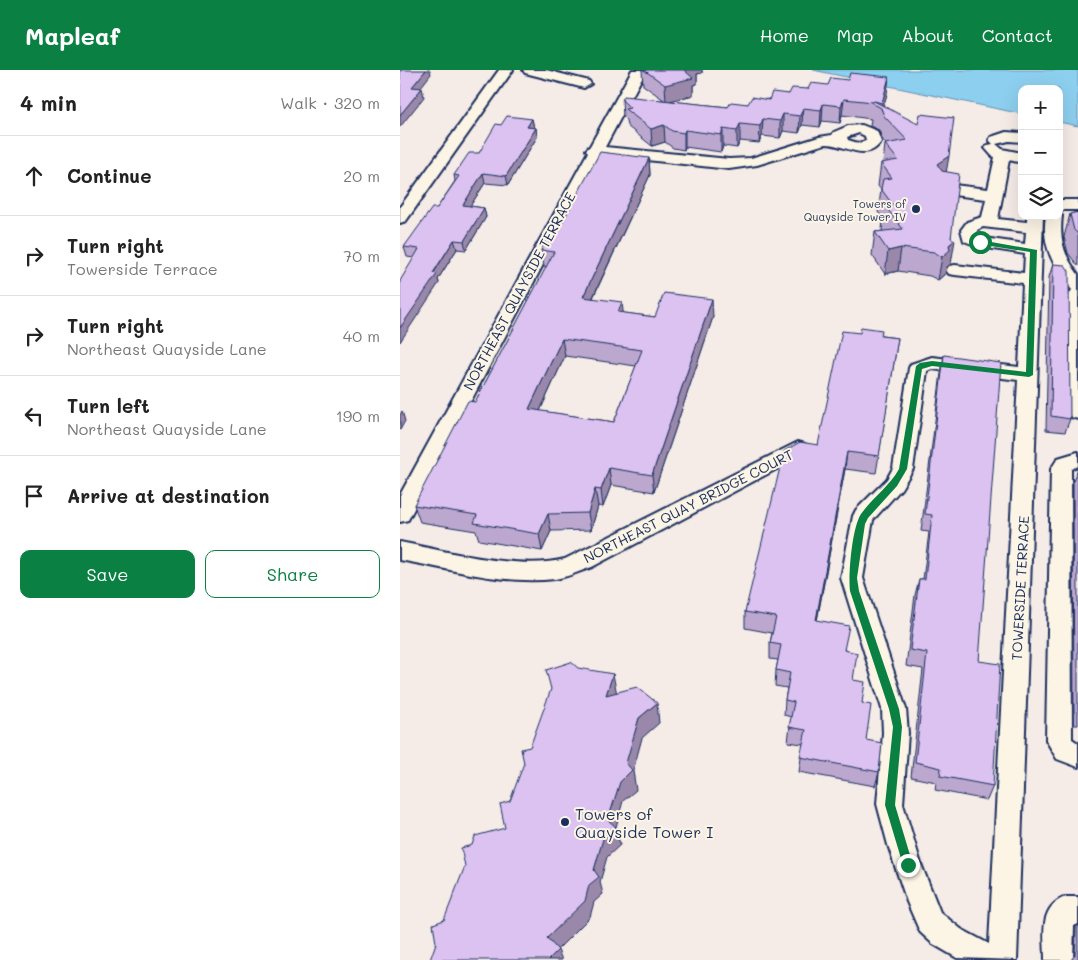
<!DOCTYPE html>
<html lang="en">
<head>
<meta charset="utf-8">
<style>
	body { margin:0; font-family:Mali,sans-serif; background:#f6f6f6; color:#222 }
	.controls { position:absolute; right:15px; top:15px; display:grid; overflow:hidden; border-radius:10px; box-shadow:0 5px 20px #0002 }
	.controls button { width:45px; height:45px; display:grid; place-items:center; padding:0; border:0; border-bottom:1px solid #e0e0e0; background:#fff; color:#222; font:25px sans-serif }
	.stop { position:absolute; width:15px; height:15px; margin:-11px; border:4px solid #0b8043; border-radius:50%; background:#fff }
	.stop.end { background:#0b8043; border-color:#fff; box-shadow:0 1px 5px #0008 }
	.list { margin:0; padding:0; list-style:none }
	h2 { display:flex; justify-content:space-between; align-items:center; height:65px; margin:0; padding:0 20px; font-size:21px }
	h2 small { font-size:16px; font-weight:400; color:#767676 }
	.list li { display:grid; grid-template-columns:32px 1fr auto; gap:15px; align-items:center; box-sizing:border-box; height:80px; padding:0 20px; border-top:1px solid #e0e0e0 }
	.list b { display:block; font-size:19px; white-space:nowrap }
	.list p { margin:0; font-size:16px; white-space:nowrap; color:#767676 }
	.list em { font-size:16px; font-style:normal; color:#767676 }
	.actions { display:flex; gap:10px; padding:15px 20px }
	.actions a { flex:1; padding:11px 0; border:1px solid #0b8043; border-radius:10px; text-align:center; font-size:18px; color:#0b8043 }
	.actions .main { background:#0b8043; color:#fff }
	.icon { flex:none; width:28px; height:28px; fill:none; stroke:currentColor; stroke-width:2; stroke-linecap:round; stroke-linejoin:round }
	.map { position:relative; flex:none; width:678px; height:890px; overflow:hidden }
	header { display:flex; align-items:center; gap:30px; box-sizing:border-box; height:70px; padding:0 25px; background:#0b8043; color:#fff }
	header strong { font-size:24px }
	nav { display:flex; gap:28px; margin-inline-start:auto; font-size:18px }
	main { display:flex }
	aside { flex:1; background:#fff }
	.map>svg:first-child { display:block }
	.water { fill:#8dcfef; stroke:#5f8fb5 }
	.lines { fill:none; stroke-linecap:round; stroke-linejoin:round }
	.minor-casing { stroke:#1b2f5e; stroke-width:4 }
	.minor { fill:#fcf5e5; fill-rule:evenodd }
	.wall { fill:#bca7cf; stroke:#1b2f5e; fill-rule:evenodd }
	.shaded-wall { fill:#9988a9; stroke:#1b2f5e }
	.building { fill:#dbc2f1; stroke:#1b2f5e; fill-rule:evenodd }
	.route { fill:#0b8043 }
	.poi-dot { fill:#1b2f5e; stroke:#fcf5e5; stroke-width:2 }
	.labels { text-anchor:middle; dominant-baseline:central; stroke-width:4; stroke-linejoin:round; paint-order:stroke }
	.far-poi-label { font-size:11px; fill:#1b2f5e; stroke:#fcf5e5; text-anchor:end }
	.street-label { font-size:14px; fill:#1b2f5e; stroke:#fcf5e5 }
	.near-poi-label { font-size:16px; fill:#1b2f5e; stroke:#fcf5e5; text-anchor:start }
</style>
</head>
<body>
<header>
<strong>Mapleaf</strong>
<nav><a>Home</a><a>Map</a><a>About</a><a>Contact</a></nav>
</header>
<main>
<aside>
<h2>4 min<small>Walk · 320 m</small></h2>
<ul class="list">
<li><svg class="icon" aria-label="ahead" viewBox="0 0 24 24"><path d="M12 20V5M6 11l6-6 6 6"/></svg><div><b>Continue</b></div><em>20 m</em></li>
<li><svg class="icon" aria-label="right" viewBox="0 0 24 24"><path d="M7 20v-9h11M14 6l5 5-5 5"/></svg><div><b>Turn right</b><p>Towerside Terrace</p></div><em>70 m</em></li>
<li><svg class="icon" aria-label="right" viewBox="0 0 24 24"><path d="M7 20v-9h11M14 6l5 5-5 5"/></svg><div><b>Turn right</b><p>Northeast Quayside Lane</p></div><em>40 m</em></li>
<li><svg class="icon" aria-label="left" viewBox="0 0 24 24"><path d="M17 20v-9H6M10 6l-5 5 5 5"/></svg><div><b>Turn left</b><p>Northeast Quayside Lane</p></div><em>190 m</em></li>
<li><svg class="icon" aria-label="arrive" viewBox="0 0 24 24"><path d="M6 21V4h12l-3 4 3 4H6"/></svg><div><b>Arrive at destination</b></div></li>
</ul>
<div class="actions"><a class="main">Save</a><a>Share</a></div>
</aside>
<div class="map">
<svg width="678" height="890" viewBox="0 0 678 890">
	<rect width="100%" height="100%" fill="#f5ebe7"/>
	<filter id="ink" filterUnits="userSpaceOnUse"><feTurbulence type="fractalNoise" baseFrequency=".02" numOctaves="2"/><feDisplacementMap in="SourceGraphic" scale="10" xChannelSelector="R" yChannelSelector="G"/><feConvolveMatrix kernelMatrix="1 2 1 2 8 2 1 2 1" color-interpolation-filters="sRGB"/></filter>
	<g filter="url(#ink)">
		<polygon class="water" points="413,0 678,0 678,56 659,52 659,19 622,19 622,44"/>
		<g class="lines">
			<g class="minor-casing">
				<g id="minor">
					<polygon points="99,0 113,0 6,151 0,153 0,137"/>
					<polygon points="123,0 146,0 189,11 191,14 184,18 125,3"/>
					<path d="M 232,0 L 246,0 L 205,77 L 329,89 L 351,88 L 419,67 L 432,65 L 434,62 L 448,56 L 462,55 L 477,61 L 481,72 C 466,94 443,73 425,74 L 357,95 L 329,99 L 201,85 L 8,450 L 0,452 L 0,425 L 188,82 L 186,80 L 190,76 ZM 459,63 L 465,66 L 466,71 L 458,73 L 448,70 L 447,67 Z"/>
					<path d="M 606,62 L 622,63 L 622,72 L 609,71 L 596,74 L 602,79 L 622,83 L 622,93 L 609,90 L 598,149 L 627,152 L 627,146 L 643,146 L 617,890 L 557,888 L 533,874 L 520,862 L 507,832 L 488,775 L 477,734 L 483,663 L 482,639 L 441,508 L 453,446 L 456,440 L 487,409 L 493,398 L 509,298 L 511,294 L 532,287 L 619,297 L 623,213 L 555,205 L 549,204 L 546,200 L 549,196 L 555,195 L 624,203 L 625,184 L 580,177 L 564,171 L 561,160 L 567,152 L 582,147 L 586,129 L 545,124 L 539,122 L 537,119 L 539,116 L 545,114 L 588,119 L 595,87 L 592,86 L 585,78 L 588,75 L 593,74 L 589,70 L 591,67 ZM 583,157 L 626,162 L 625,174 L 584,168 L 578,165 L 577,160 ZM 532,299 L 618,310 L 589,874 L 561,859 L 540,842 L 521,794 L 503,734 L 508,663 L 506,639 L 463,508 L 473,450 L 501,419 L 513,399 L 527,301 Z"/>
					<rect x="659" y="130" width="19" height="10"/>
					<path d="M 659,142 L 662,146 C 659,169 664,186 678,204 L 678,349 L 671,347 L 666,339 L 667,227 L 672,220 C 654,198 641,175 646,146 L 659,146 Z"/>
					<path d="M 398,372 L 405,374 L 408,379 L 405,384 L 192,497 C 180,501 168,507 155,509 C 104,515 50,499 0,490 L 0,472 C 46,481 119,501 165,489 Z"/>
					<polygon points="678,382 678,396 671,399 672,669 678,673 678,697 657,689 646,670 651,399 658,388"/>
					<path d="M 665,827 L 678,827 L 678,855 L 674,855 L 673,890 L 645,890 C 645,865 638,838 665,827 Z"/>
				</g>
			</g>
			<use href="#minor" class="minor"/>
		</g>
		<g class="wall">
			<polygon points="242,0 302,0 302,3 297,4 297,14 293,15 293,25 269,31 328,37 348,34 408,19 487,24 483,36 546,101 551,168 551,194 547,197 546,203 538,210 530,206 498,201 485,204 472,185 475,162 483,161 482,160 483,149 478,142 481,120 478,116 481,93 483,93 485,74 486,74 482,69 479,60 470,56 471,49 442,45 440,53 422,51 420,57 402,55 399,63 383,61 380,68 362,66 359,73 340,71 337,78 323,76 321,82 285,77 284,80 273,78 265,72 252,76 227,56 226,50 223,47 222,30 264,30 243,15"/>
			<polygon points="132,49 134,58 136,58 137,67 108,115 85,113 70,136 84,138 86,147 66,180 57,179 38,209 39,213 14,188 7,187 4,177 37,138 55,111 54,105 79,83 101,55"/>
			<path d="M 249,88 L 250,105 L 193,228 L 224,243 L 255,247 L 313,247 L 254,422 L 211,415 L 203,437 L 198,436 L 191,460 L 151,461 L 142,481 L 79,470 L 76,461 L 20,452 L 14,435 L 75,332 L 146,198 L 144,197 L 141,180 L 157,162 ZM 165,286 L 236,296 L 214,352 L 140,341 Z"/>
			<polygon points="678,142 678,196 668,183 664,167 670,144"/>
			<polygon points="653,194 670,349 665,362 646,360 649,207"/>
			<polygon points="482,266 498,268 476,403 445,399 417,551 445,580 453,610 462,633 466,670 479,702 475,716 399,702 403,674 388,672 391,647 384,645 385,630 387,618 375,616 376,600 378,590 370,589 370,573 372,563 345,558 345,542 418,375"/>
			<polygon points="544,285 579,591 593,716 587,730 535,720 536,712 511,707 523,599 506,596 515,525 519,509 523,509 529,462 521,461 541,303"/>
			<polygon points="678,398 678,655 674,655 673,412"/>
			<polygon points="678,854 678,890 671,890 675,885 676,857"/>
		</g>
		<g class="shaded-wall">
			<polygon points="26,0 30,0 31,4 14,26 12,17"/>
			<polygon points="284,0 302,0 302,3 297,4 297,14 293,15 293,25 266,32 265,15"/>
			<polygon points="489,7 487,24 482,41 481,38 482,33"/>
			<polygon points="22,18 24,27 0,57 0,45"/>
			<polygon points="444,29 442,45 440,53 441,36"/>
			<polygon points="423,34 422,51 420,57 421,40"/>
			<polygon points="403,38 402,55 399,63 400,46"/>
			<polygon points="383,44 383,61 380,68 380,51"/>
			<polygon points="132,49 134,58 127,57"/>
			<polygon points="363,49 362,66 359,73 360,56"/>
			<polygon points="340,54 340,71 337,78 337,61"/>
			<polygon points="264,55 265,72 252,76 251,59"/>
			<polygon points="136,58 137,67 108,115 106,106"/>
			<polygon points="323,59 323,76 321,82 321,65"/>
			<polygon points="285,60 285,77 284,80 284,63"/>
			<polygon points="549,86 545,109 537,94"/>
			<polygon points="249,88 250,105 185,244 183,227"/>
			<polygon points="83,103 85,113 65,144 63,135"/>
			<polygon points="84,138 86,147 66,180 64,171"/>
			<polygon points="54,170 57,179 38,209 39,213 0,272 0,258"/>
			<polygon points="555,170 551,194 547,197 546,203 538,210 542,187 549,175"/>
			<polygon points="501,178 498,201 485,204 488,181"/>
			<polygon points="312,229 313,247 254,422 252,405"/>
			<polygon points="222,232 224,249 218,242"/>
			<polygon points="162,269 165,286 133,356 129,339"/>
			<polygon points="2,341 5,351 0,360 0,345"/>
			<polygon points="447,382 445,399 414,566 416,550"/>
			<polygon points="209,398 211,415 203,437 201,420"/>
			<polygon points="195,419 198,436 191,460 188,443"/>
			<polygon points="148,444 151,461 142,481 139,464"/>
			<polygon points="213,604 217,625 206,625"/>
			<polygon points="257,633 259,653 242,668 233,701 236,720 223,731 216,757 220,775 207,787 200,812 203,824 194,832 190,847 153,884 147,868 194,800 208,750 239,648"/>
			<polygon points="158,880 162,890 148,890"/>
		</g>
		<g class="building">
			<polygon points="0,0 26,0 12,17 22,18 0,45"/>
			<polygon points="244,0 284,0 293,8 265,15"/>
			<polygon points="450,3 489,7 482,33 474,31 473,32 444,29 441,36 423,34 421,40 403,38 400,46 383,44 380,51 363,49 360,56 340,54 337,61 323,59 321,65 285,60 284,63 272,61 264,55 251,59 225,39 230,38 222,30 224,26 328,37 331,32 348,34 352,27 369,30 372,22 389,24 392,18 408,19 411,13 428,15 431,8 448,10"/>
			<polygon points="474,31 518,54 520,44 554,48 549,86 537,94 542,101 559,104 551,168 555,170 549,175 550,180 542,187 534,182 501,178 488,181 475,162 503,159 485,136 493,135 481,119 483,109 492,108 481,93 498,90 485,74 507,70 484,46 481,38 472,33"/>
			<polygon points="107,46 132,49 127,57 136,58 106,106 83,103 63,135 84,138 64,171 54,170 33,203 37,204 0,258 0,211 19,179 4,177 32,138 37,138 59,106 54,105 69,83 79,83 96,54 101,55"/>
			<path d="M 200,82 L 249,88 L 183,227 L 222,232 L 218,242 L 255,247 L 264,223 L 312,229 L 252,405 L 209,398 L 201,420 L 195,419 L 188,443 L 148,444 L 139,464 L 74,453 L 77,445 L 14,435 L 68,331 L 75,332 L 154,182 L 141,180 L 151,161 L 157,162 ZM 162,269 L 242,280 L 214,352 L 129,339 Z"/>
			<polygon points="678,142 678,164 674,160 670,144"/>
			<polygon points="653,194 665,195 669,201 670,349 651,346"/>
			<polygon points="461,257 482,260 481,266 498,268 479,386 447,382 416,550 449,556 444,580 457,583 453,610 465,612 462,633 471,635 466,670 482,673 479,702 400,687 406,660 389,657 394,632 385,630 390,603 376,600 381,575 370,573 376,547 345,542 384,381 400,372 418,375 442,261 460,263"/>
			<polygon points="544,285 601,293 579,591 600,594 593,716 540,706 541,698 515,692 527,583 510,580 519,509 525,509 532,445 525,444"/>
			<polygon points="171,592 178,598 213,604 206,625 237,617 257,633 239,648 226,693 232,700 220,712 208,750 216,757 203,769 194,800 199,807 189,815 185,831 147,868 158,880 148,890 30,890 36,873 33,854 44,850 65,796 61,778 72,775 75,766 105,758 100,734 110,731 124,693 121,679 130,677 151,619 146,600"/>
		</g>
	</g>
	<path class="route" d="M 580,170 L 637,180 L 633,305 L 629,307 L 532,296 L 522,299 L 507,399 L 497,416 L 468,448 L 465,454 L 457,508 L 459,521 L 499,639 L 502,657 L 495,735 L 513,795 L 512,799 L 508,800 L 504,799 L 503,795 L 485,735 L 493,657 L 489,639 L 450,521 C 448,506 452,457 461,444 C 473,427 489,417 499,399 L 516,296 L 520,293 L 532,291 L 626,302 L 630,182 L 578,174 L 577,172 Z"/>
	<g class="poi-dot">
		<circle cx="516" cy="139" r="5"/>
		<circle cx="165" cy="752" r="5"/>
	</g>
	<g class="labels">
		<g class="far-poi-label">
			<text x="506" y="133">Towers of<tspan x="506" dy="13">Quayside Tower IV</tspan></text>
		</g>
		<g class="street-label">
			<text transform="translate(119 221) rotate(-62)">NORTHEAST QUAYSIDE TERRACE</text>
			<text transform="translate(288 436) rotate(-27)">NORTHEAST QUAY BRIDGE COURT</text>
			<text transform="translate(620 518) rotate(-87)">TOWERSIDE TERRACE</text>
		</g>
		<g class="near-poi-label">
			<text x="175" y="743">Towers of<tspan x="175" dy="18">Quayside Tower I</tspan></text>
		</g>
	</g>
</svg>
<div class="controls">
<button>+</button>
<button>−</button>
<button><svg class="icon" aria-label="layers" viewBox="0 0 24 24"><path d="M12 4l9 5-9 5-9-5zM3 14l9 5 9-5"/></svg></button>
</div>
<div class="stop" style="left:580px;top:172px"></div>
<div class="stop end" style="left:508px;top:795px"></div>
</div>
</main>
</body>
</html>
